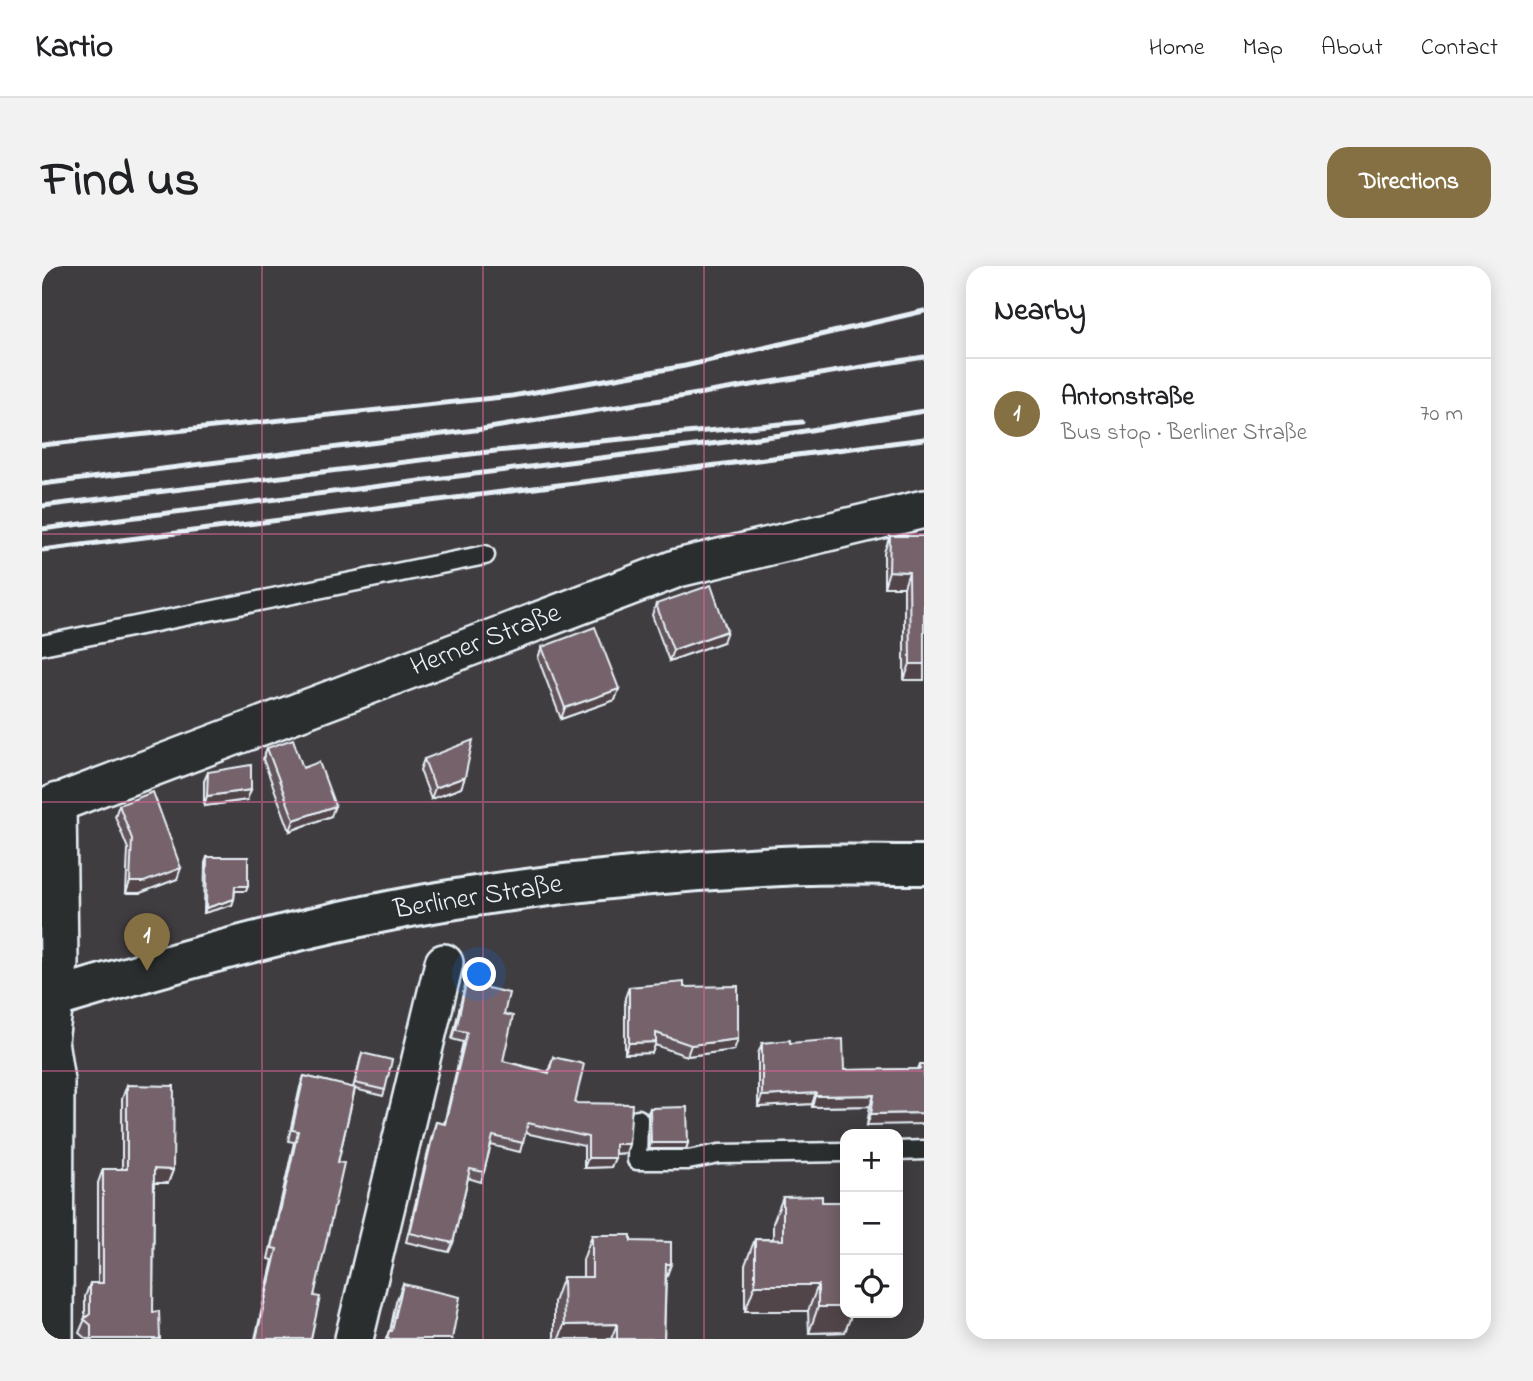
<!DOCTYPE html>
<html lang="en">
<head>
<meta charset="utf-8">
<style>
	body { margin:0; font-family:"Indie Flower",sans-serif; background:#f2f2f2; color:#202124 }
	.controls { position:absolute; right:21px; bottom:21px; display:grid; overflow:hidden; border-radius:14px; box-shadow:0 4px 18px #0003 }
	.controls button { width:63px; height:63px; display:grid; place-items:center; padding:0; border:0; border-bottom:2px solid #e0e0e0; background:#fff; color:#202124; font:35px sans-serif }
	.you { position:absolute; left:438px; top:709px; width:24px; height:24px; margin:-18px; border:5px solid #fff; border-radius:50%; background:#1a73e8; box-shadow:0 0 0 10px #1a73e833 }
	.badge { display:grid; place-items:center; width:46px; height:46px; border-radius:50%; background:#847042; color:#fff; font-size:23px; font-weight:700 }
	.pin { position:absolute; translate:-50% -58px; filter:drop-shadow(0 2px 4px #0008) }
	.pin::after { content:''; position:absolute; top:37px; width:24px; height:21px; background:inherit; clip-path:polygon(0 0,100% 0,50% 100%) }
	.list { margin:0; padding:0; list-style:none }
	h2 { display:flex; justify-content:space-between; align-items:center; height:91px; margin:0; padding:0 28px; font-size:30px }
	h2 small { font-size:23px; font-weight:400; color:#757577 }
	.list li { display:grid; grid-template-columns:46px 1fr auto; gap:21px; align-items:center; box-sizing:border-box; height:112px; padding:0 28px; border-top:2px solid #e0e0e0 }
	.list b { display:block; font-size:26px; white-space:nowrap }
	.list p { margin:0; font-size:23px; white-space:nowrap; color:#757577 }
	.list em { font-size:23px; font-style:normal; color:#757577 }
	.icon { flex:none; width:38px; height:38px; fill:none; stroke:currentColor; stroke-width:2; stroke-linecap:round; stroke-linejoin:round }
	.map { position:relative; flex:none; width:882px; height:1073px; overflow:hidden; border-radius:21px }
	header { display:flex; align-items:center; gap:42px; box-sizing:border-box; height:98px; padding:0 35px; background:#fff; border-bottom:2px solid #e0e0e0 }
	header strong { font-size:33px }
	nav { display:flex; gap:38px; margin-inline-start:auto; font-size:24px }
	.intro { display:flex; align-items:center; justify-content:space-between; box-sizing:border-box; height:168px; padding:0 42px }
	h1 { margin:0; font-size:49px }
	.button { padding:18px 32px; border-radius:21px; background:#847042; color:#fff; font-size:24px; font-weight:700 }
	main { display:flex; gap:42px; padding:0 42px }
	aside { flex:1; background:#fff; border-radius:21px; box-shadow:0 4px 18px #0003 }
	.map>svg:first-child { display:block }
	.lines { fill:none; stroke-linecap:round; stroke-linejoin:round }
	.service-casing { stroke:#e8f1f8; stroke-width:23 }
	.minor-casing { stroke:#e8f1f8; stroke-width:42 }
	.secondary-casing { stroke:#e8f1f8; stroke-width:44 }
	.service { stroke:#2a2d2e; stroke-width:18 }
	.minor { stroke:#2a2d2e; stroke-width:37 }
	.secondary { stroke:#2a2d2e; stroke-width:38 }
	.rail { stroke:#e8f1f8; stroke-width:5 }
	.wall { fill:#64545b; stroke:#e8f1f8; stroke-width:2 }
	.shaded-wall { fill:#51454a; stroke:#e8f1f8; stroke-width:2 }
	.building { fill:#74626a; stroke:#e8f1f8; stroke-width:2 }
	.grid { fill:none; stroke:#cf6492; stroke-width:2; stroke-opacity:0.55 }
	.labels { text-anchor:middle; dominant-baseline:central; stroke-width:5; stroke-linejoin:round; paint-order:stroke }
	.street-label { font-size:28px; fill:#e8f1f8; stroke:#2a2d2e }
</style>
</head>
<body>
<header>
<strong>Kartio</strong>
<nav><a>Home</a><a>Map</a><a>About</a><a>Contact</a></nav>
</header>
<div class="intro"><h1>Find us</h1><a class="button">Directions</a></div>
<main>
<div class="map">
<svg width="882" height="1073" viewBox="0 0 882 1073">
	<rect width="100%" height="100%" fill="#403d40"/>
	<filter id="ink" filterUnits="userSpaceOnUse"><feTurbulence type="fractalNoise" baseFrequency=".0143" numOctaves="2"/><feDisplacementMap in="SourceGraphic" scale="14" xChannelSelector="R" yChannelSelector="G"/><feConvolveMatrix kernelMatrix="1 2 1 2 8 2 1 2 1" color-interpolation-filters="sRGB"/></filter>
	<g filter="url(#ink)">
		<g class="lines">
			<g class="service-casing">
				<g id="service">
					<polyline points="0,379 443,289"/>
					<polyline points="596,853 595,894 646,894 677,888 803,886"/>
					<polyline points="856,885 882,884"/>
				</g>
			</g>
			<g class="minor-casing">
				<g id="minor">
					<polyline points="0,543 636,302 882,243"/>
					<polyline points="12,1073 13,814 7,775 17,697 15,536"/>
					<polyline points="312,1073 402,697"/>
				</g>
			</g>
			<g class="secondary-casing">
				<path id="secondary" d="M 0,736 C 140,694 282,653 427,631 C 531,615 634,605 739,600 C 786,597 834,599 882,599"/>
			</g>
			<use href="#service" class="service"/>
			<use href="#minor" class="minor"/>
			<use href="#secondary" class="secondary"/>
			<g class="rail">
				<polyline points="0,179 470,130 643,100 882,45"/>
				<polyline points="0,218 441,163 882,91"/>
				<polyline points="0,240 454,185 760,156"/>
				<polyline points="0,263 739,169 882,145"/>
				<polyline points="0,284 882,173"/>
			</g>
		</g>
		<g class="wall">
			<polygon points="848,270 882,270 882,414 862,414 862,321 842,321 842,286"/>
			<polygon points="614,338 681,376 627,395 610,349"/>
			<polygon points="500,381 577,423 573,434 519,453 496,392"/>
			<polygon points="225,482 261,502 289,550 248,565 221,493"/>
			<polygon points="382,493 423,511 419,522 389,533 378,504"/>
			<polygon points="166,506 205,534 162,540 162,515"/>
			<polygon points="77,539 135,613 98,627 84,627 86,583 73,550"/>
			<polygon points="165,591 206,620 204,625 193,625 192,633 190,639 162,647 163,597"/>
			<polygon points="424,717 462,748 461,795 506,806 511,791 533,837 587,878 584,887 573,888 569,901 542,902 542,880 483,867 478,886 449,879 439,916 426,912 411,977 407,986 364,976 391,865 394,856 402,858 421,776 410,773 421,727"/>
			<polygon points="587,721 642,721 692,784 645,790 613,779 610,787 583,788 583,732"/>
			<polygon points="720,777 748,777 802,804 876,803 878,798 882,798 825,859 828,840 770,841 770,838 716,841 716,788"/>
			<polygon points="320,787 343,824 341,830 313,823 296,896 272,1030 269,1073 213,1073 231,994 226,993 252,876 246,875 258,821 262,810 311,822"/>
			<polygon points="85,819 131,904 126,917 112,917 111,1046 118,1073 44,1073 37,1067 43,1053 43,1031 48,1017 56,1017 56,917 61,903 80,903 80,833"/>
			<polygon points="608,842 646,877 644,883 607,883 606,847"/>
			<polygon points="741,931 780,936 803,1066 767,1067 766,1045 703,1045 703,999 713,973 731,973 731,957"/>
			<polygon points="550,969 589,975 629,998 624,1012 622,1073 512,1073 512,1036 521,1011 541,1011 541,994"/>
			<polygon points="361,1018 410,1073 344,1073 347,1065 348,1065 354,1036"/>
		</g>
		<g class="shaded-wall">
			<polygon points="847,305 867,306 862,321 842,321"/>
			<polygon points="685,365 681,376 627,395 631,384"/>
			<polygon points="868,398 882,398 882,414 862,414"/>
			<polygon points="577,423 573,434 519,453 523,442"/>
			<polygon points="423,511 419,522 389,533 393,522"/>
			<polygon points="209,524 205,534 162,540 165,530"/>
			<polygon points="293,540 289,550 248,565 252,554"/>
			<polygon points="139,602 135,613 98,627 84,627 88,616"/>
			<polygon points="193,620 206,620 204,625 191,625"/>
			<polygon points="192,633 190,639 162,647 164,642"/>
			<polygon points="696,773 692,784 645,790 649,779"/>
			<polygon points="614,776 610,787 583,788 587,777"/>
			<polygon points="774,827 770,838 716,841 720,830"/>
			<polygon points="832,829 828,840 770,841 773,830"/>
			<polygon points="882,847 882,858 825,859 829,848"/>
			<polygon points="609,877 646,877 644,883 607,883"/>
			<polygon points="573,878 587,878 584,887 569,888"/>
			<polygon points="546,892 573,892 569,901 542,902"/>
			<polygon points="112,903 131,904 126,917 107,917"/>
			<polygon points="624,998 629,998 620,1023"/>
			<polygon points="713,1019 776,1019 766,1045 703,1045"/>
			<polygon points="776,1041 803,1041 803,1047 810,1047 803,1066 767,1067"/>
			<polygon points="575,1058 569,1073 517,1073 522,1059"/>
		</g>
		<g class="building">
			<polygon points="848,270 882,270 882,398 868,398 867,306 847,305"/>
			<polygon points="669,319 685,365 631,384 614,338"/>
			<polygon points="553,361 577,423 523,442 500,381"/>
			<polygon points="251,473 261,502 277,496 293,540 252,554 225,482"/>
			<polygon points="431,474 423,511 393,522 382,493"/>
			<polygon points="209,499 209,524 165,530 166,506"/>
			<polygon points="111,526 139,602 102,616 88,616 90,573 77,539"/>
			<polygon points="165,591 206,591 206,620 193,620 192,633 164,642"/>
			<polygon points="642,716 642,721 696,720 696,773 649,779 614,767 614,776 587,777 587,721"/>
			<polygon points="424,717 467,727 462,748 471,750 461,795 507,807 511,791 542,798 533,837 590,838 587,878 573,878 573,892 546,892 546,871 486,857 481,877 451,870 442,906 428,903 411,977 368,967 394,856 403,858 425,766 414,764"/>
			<polygon points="801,773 802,804 878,803 878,798 882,798 882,847 829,848 832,829 773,830 774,827 720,830 720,777 748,774 748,777"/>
			<polygon points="320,787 350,794 343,824 313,817"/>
			<polygon points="262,810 313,822 296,896 302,897 272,1030 278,1031 269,1073 214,1073 235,983 230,982 256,865 250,864"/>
			<polygon points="85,819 132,820 131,904 112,903 111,1046 117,1045 118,1073 49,1073 49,1059 42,1053 48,1048 48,1017 61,1017 61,903 85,903"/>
			<polygon points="645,841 646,877 609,877 608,842"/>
			<polygon points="780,930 780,936 803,936 803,1041 776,1041 776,1019 713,1019 713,973 741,974 741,931"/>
			<polygon points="550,969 589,969 589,975 629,976 629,998 624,998 622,1073 575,1073 575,1058 522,1059 521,1011 550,1011"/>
			<polygon points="361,1018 418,1031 410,1073 345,1073 347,1065 350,1065"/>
		</g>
	</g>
	<path class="grid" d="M 220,0 L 220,1073M 441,0 L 441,1073M 662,0 L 662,1073M 0,268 L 882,268M 0,536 L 882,536M 0,805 L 882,805"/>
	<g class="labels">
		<g class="street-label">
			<text transform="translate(444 375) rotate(-21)">Herner Straße</text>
			<text transform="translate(436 632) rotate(-9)">Berliner Straße</text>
		</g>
	</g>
</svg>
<div class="controls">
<button>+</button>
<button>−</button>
<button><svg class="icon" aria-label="locate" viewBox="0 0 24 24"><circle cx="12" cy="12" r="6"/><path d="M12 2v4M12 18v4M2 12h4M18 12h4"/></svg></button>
</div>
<div class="you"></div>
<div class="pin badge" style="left:105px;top:705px">1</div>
</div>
<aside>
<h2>Nearby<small></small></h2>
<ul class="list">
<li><span class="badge">1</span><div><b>Antonstraße</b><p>Bus stop · Berliner Straße</p></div><em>70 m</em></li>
</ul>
</aside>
</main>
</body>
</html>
